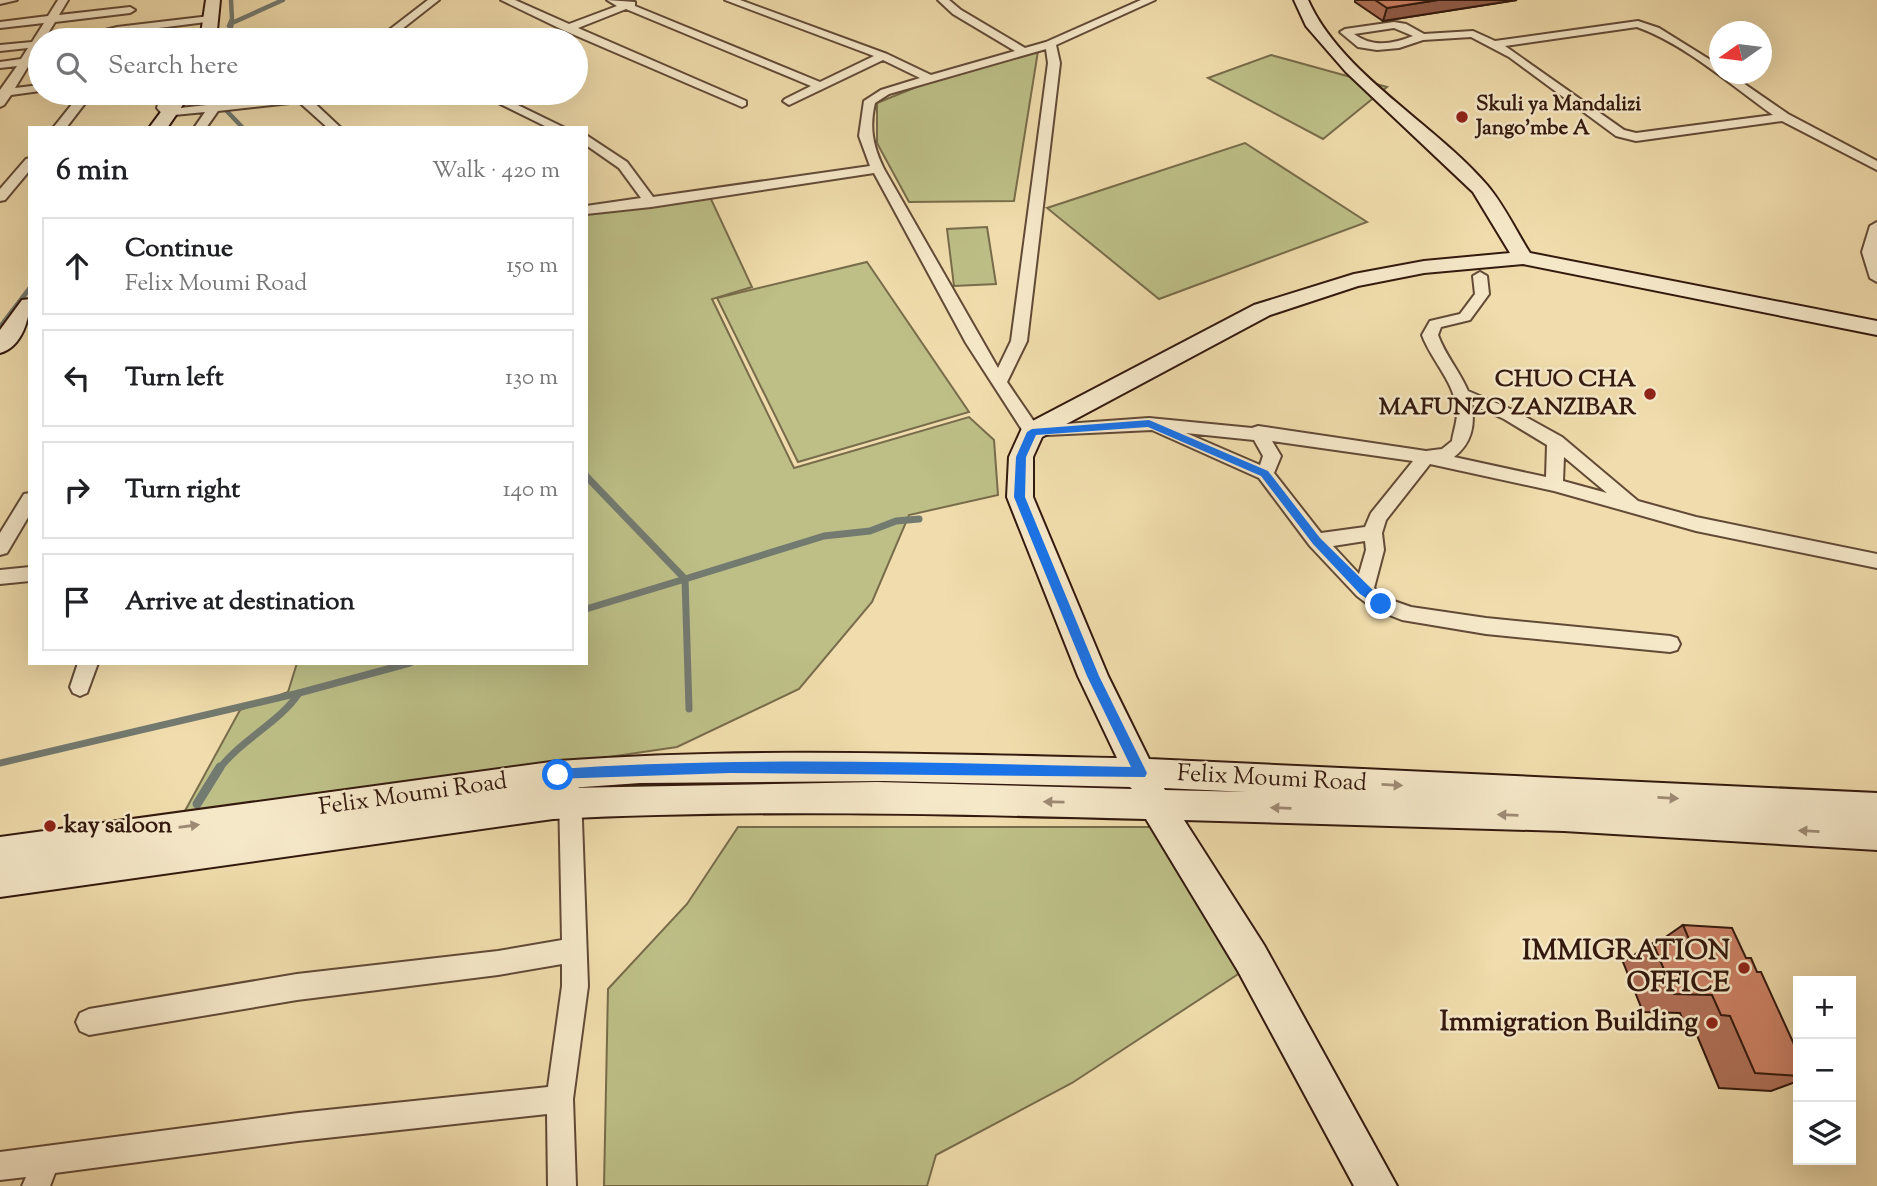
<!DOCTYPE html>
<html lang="en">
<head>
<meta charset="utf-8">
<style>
	body { margin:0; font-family:"Sorts Mill Goudy",serif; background:#f2f2f2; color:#202124 }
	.controls { position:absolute; right:21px; bottom:21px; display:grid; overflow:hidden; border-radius:0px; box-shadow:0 7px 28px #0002 }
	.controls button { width:63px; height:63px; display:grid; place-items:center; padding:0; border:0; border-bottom:2px solid #e0e0e0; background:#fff; color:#202124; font:35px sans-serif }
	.compass { position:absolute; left:1709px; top:21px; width:63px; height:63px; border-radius:50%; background:#fff; box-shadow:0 7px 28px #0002; rotate:256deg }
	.stop { position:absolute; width:21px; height:21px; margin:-16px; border:5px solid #1a73e8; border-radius:50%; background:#fff }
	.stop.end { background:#1a73e8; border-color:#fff; box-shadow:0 2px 7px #0008 }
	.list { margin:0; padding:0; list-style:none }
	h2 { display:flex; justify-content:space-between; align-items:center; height:91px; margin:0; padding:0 28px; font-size:30px }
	h2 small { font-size:23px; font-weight:400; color:#757577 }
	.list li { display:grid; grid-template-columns:46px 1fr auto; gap:21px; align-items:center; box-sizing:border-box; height:98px; margin:0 14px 14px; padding:0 14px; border:2px solid #e0e0e0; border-radius:0px }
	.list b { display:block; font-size:26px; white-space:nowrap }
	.list p { margin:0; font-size:23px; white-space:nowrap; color:#757577 }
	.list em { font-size:23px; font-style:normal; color:#757577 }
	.icon { flex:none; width:38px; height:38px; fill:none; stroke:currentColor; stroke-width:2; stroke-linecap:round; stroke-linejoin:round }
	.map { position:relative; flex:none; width:1877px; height:1186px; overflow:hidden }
	.search { position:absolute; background:#fff; box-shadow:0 7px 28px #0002; left:28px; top:28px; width:560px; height:77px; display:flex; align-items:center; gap:18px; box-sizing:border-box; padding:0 24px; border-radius:38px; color:#757577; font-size:26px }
	.panel { position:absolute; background:#fff; box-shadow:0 7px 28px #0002; left:28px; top:126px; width:560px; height:539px; border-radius:0px }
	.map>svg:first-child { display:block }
	.green { fill:#bdbf87; stroke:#786c4a; stroke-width:2 }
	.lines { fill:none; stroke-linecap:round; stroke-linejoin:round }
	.stream-far3 { stroke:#737a70; stroke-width:4.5 }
	.stream-far2 { stroke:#737a70; stroke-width:5 }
	.stream-far1 { stroke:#737a70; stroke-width:7 }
	.stream { stroke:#737a70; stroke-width:9 }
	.street-casing { stroke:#624a36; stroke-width:4 }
	.secondary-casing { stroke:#33190e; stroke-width:4 }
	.street { fill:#f5e8c9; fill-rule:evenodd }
	.secondary { fill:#f5e8c9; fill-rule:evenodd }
	.wall { fill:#b07058; stroke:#33190e; stroke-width:2 }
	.shaded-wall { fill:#905b47; stroke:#33190e; stroke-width:2 }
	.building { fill:#cd8266; stroke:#33190e; stroke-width:2 }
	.oneway { fill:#9e8b75 }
	.route { fill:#1a73e8 }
	.poi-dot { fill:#8f2418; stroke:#f5e8c9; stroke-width:2.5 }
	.labels { text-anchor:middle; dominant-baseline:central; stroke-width:5; stroke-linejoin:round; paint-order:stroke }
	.far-poi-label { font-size:21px; font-weight:bold; fill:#33190e; stroke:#f5e8c9; text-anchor:start }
	.poi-label { font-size:24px; font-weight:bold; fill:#33190e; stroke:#f5e8c9; text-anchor:end }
	.street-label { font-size:24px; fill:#33190e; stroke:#f5e8c9 }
	.near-poi-label { font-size:28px; font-weight:bold; fill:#33190e; stroke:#f5e8c9; text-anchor:end }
</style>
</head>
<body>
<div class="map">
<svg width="1877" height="1186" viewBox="0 0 1877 1186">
	<rect width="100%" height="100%" fill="#f0dcac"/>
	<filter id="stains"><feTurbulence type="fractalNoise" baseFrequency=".00286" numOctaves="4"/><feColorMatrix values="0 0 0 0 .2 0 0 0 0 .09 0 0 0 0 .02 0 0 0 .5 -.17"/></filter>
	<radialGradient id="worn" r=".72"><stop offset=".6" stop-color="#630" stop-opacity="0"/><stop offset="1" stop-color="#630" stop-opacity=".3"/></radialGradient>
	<g class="green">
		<polygon points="1038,51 1014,201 909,202 877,143 877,103 936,79"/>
		<polygon points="1271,55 1387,87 1323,139 1208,78"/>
		<polygon points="1245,143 1367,222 1159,299 1047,208"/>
		<polygon points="710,197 752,287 712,299 794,468 969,417 994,440 998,495 909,515 872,602 799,689 677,747 180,820 240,710 288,692 297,663 586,663 586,214"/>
		<polygon points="987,227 996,284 954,286 947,229"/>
		<polygon points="867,262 969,412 798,462 717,298"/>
		<polygon points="738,827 1159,827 1252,965 1072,1083 936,1155 927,1186 604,1186 608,989 687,904"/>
	</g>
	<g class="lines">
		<g class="stream-far3">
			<polyline points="229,26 232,19 231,0"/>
			<polyline points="227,40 232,23 283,0"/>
			<polyline points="222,93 223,107 243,128"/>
		</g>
		<polyline class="stream-far2" points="0,327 30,288"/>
		<g class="stream-far1">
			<polyline points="586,476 685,579 824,536 870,531 896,521 919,519"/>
			<polyline points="586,609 685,579 689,709"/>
			<polyline points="0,763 299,693 410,663"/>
			<path d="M 219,769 C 242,739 280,722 299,693"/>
		</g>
		<polyline class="stream" points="197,804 220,767"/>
		<g class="street-casing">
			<g id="street">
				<polygon points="0,0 17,0 0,4"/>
				<polygon points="58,0 68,0 59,15 130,7 135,10 130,13 55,22 44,40 40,40 40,47 33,58 40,61 29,65 15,88 40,85 40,91 11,95 4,105 0,107 0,90 17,66 0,68 0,62 21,59 28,48 0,51 0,45 32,42 44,23 0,28 0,22 48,16"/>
				<polygon points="428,0 439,0 388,40 376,40"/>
				<path d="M 501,0 L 515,0 L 569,24 L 617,6 L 607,0 L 635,2 L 635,6 L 820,82 L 874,56 L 725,0 L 740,0 L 887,54 L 931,75 L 1015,51 L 953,14 L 938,0 L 949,0 L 961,10 L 1025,48 L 1046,42 L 1141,0 L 1155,0 L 1056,45 L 1060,63 L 1027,341 L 1007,382 L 1037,426 L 1149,418 L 1252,428 L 1258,426 L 1426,451 L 1442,449 L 1452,441 C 1453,433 1457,422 1457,413 C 1456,383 1432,362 1422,335 L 1430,321 L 1460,314 L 1475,294 L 1473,276 L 1480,272 L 1487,276 L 1489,294 L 1470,320 L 1441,327 L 1438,335 C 1445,355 1459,370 1468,391 L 1515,411 L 1562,437 L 1638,501 L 1696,517 L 1877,554 L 1877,568 L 1696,531 L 1554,491 L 1430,464 L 1386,520 L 1382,533 L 1384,550 L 1374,588 L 1388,599 L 1411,607 L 1486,618 L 1670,636 L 1677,638 L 1680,644 L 1677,650 L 1670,652 L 1486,634 L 1402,620 L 1374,609 L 1357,596 L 1310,546 L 1259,478 L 1152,430 L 1026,436 L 966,343 L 874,173 L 651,207 L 586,214 L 586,206 L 641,198 L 619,168 L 586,145 L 586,135 L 627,162 L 653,197 L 870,166 L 859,136 L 864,101 L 881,90 L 920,78 L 883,60 L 789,105 L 783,101 L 785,99 L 811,86 L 626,9 L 578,28 L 746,101 L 746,105 L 742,107 L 563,30 ZM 1046,49 L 1048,63 L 1011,341 L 998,368 L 884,169 C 873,146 869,128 875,103 L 889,94 ZM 1471,404 L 1504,419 L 1547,445 L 1546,477 L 1454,457 C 1471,444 1476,425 1471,404 ZM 1186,433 L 1254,440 L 1263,456 L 1260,465 ZM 1272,441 L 1413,461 L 1371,513 L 1365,527 L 1321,533 L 1274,473 L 1281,456 ZM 1564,457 L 1607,493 L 1563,481 ZM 1365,541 L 1366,550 L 1359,574 L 1333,546 Z"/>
				<polygon points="210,16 214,17 214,21 119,33 96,40 66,40 117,27"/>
				<path d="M 1638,21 L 1659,28 L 1720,66 L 1720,74 L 1730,74 L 1788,114 L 1877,161 L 1877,170 L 1782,121 L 1636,141 L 1616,136 L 1509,57 L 1471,37 L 1423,40 L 1399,48 L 1377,50 L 1358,47 L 1340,32 L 1345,29 L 1394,22 L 1406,24 L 1424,34 L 1473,31 L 1495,41 ZM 1637,27 C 1685,44 1732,86 1773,115 L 1636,133 L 1624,130 L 1505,46 ZM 1394,28 L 1413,36 C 1392,44 1373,48 1354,34 Z"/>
				<polygon points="81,93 93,93 66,128 53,128"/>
				<polygon points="161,93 173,93 171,109 315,93 309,98 341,128 328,128 299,102 218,111 206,128 194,128 205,112 164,116 157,108"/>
				<polygon points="478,93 493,93 565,128 549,128"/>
				<polygon points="30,158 30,170 5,200 0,201 0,189 26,159"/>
				<polygon points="1877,222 1877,282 1870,278 1862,252 1870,226"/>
				<polygon points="30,493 30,514 7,553 0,555 0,533 24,494"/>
				<polygon points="30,567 30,581 0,584 0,570"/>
				<polygon points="78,663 98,663 87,693 80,696 73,693 70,687"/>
				<polygon points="570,783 578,786 581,793 588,986 573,1099 576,1186 548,1186 547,1114 298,1141 55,1173 50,1186 22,1186 26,1177 0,1180 0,1152 298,1113 548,1087 562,986 562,964 498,975 297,1000 89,1035 80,1031 76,1022 80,1013 89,1009 297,974 498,951 562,940 559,793 562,786"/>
			</g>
		</g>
		<g class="secondary-casing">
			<g id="secondary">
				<polygon points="206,0 220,0 216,40 200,40"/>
				<path d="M 1294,0 L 1308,0 C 1341,74 1435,124 1487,185 C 1504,205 1516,231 1530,253 L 1877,321 L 1877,335 L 1523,264 L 1424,273 L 1358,286 L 1270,315 L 1042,437 L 1033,457 L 1033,497 L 1108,676 L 1149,759 L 1877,793 L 1877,850 L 1564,831 L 1184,820 L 1264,945 L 1397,1186 L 1354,1186 L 1238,971 L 1146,819 C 948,814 751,809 553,819 L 0,897 L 0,837 L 558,761 C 744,747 931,754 1117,758 L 1078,676 L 1007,497 L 1009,457 L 1023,426 L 1254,305 L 1354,274 L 1424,261 L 1510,253 L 1473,192 L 1346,72 L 1306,26 ZM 884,781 L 1130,787 L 1132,789 L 877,782 L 569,788 L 640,783 ZM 1164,788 L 1247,792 L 1165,790 Z"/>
				<polygon points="175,93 191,93 167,128 149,128"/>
				<path d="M 30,299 C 30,318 22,347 0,353 L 0,330 L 22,300 Z"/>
			</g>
		</g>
		<use href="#street" class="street"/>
		<use href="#secondary" class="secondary"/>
	</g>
	<g class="wall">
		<polygon points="1355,0 1517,0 1383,21 1355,2"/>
		<polygon points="1683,925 1746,958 1757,972 1798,1053 1798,1081 1771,1091 1719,1088 1696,1033 1688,1033 1680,1013 1643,1012 1623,962 1653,943 1657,943"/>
	</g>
	<polygon class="shaded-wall" points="1438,0 1517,0 1383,21 1387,8"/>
	<g class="building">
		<polygon points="1375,0 1438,0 1387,8"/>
		<polygon points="1683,925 1732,928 1746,958 1751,958 1757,972 1761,972 1798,1053 1798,1076 1755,1073 1730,1016 1721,1015 1712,995 1674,994 1653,943 1691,944"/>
	</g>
	<defs><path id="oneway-solid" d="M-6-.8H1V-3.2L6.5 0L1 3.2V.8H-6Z" transform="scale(1.75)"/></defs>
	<g class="oneway">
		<use href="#oneway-solid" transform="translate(1392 785) rotate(3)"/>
		<use href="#oneway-solid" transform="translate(1668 798) rotate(3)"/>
		<use href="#oneway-solid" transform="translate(1054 802) rotate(-179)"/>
		<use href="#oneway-solid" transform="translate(1281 808) rotate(-178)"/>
		<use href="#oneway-solid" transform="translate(1508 815) rotate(-178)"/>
		<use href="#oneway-solid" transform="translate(189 826) rotate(-8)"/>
		<use href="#oneway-solid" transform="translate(1809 831) rotate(-177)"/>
	</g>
	<path class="route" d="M 1149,420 L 1268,471 L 1320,538 L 1387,604 L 1381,608 L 1360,594 L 1313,544 L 1261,476 L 1148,427 L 1036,435 L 1026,457 L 1025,497 L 1099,676 L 1147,773 L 1145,777 L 730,773 L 553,779 L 553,771 L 558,769 C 749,756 940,763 1131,767 L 1087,676 L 1014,497 L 1016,457 L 1027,432 L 1032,429 Z"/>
	<g class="poi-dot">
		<circle cx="1462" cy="117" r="7"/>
		<circle cx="1650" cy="394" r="7"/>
		<circle cx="50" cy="826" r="7"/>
		<circle cx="1744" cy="968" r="7"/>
		<circle cx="1712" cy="1023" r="7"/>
	</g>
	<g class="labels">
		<g class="far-poi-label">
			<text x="1476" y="105">Skuli ya Mandalizi<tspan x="1476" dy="24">Jango'mbe A</tspan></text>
		</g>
		<g class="poi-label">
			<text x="1636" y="380">CHUO CHA<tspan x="1636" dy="28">MAFUNZO ZANZIBAR</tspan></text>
			<text x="64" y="826" text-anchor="start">kay saloon</text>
		</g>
		<g class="street-label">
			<text transform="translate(1272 779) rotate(3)">Felix Moumi Road</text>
			<text transform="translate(413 795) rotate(-8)">Felix Moumi Road</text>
		</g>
		<g class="near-poi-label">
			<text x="1730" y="952">IMMIGRATION<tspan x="1730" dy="32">OFFICE</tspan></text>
			<text x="1698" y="1023">Immigration Building</text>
		</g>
	</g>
	<rect width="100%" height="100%" filter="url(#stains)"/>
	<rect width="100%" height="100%" fill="url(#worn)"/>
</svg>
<div class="controls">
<button>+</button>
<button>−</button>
<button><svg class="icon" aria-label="layers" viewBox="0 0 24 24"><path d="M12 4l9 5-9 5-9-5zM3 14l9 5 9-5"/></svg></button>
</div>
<svg class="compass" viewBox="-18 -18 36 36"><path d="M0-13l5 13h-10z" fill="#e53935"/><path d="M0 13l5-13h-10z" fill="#757577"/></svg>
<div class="stop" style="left:558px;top:775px"></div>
<div class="stop end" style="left:1381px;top:604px"></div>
<div class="search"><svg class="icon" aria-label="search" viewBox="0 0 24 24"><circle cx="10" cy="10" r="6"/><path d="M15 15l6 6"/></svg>Search here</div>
<section class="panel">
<h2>6 min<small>Walk · 420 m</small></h2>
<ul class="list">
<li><svg class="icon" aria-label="ahead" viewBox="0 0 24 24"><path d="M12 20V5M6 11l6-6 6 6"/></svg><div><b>Continue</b><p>Felix Moumi Road</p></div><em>150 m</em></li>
<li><svg class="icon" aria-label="left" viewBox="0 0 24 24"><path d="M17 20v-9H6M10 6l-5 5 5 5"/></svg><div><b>Turn left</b></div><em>130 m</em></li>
<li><svg class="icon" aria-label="right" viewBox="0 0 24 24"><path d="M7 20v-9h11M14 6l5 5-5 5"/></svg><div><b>Turn right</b></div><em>140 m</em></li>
<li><svg class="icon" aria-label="arrive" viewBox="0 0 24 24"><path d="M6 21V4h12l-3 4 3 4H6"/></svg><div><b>Arrive at destination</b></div></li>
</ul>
</section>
</div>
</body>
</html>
